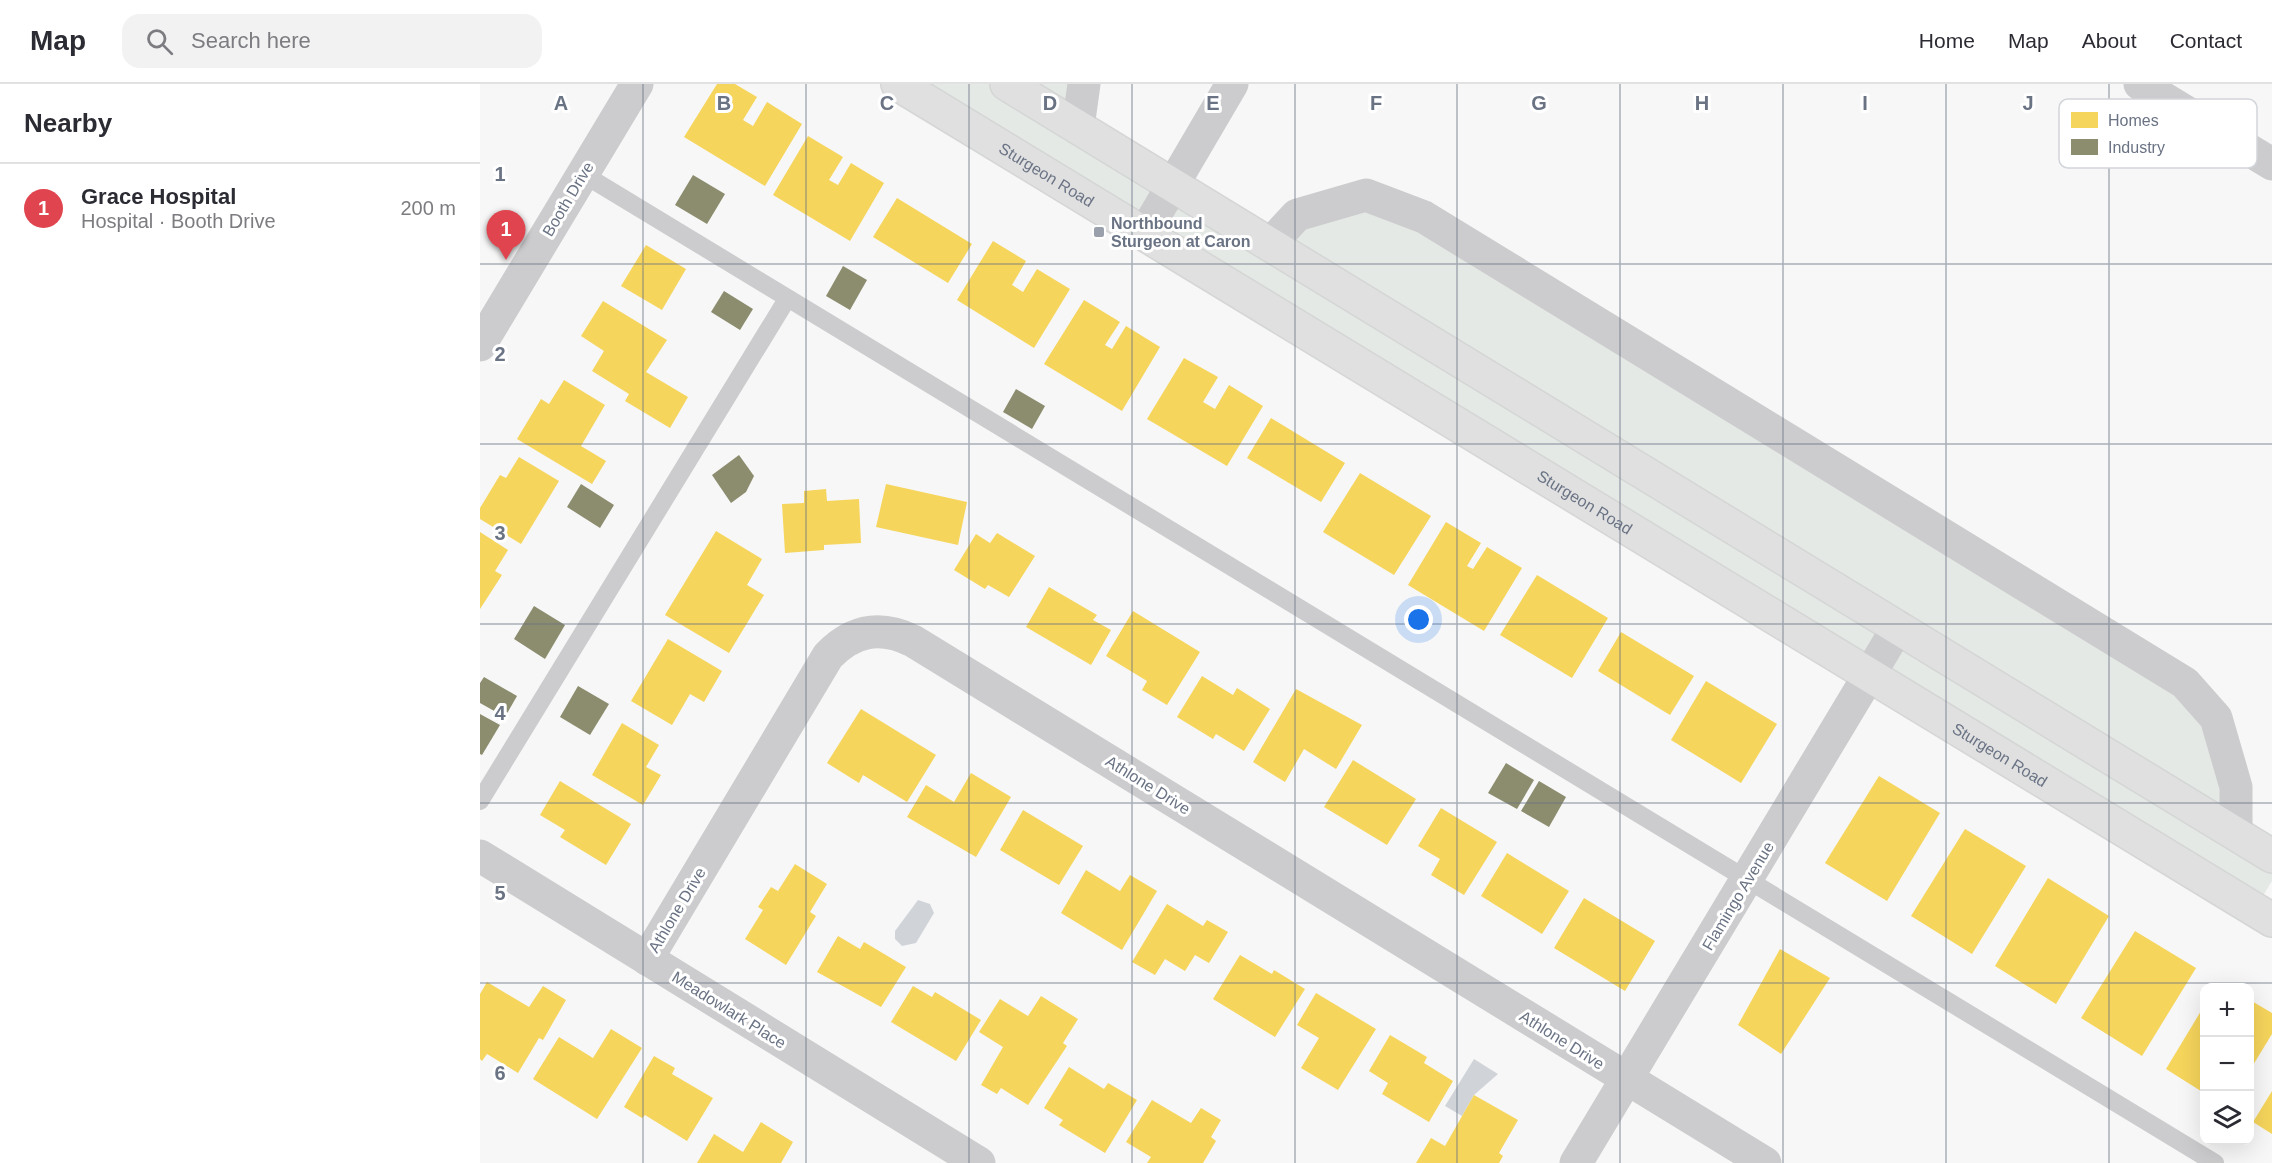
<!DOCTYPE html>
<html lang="en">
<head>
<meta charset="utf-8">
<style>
	body { margin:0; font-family:Helvetica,sans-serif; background:#f2f2f3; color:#2b2b33 }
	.controls { position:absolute; right:18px; bottom:18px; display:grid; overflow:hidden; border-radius:12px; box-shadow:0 6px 24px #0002 }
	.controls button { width:54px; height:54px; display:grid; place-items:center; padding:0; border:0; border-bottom:2px solid #e1e1e2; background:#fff; color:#2b2b33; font:30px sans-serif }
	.you { position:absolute; left:939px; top:536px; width:21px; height:21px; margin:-15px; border:4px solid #fff; border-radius:50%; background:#1a73e8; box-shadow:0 0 0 9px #1a73e833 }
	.badge { display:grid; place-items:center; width:39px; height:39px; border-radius:50%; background:#5d6069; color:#fff; font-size:20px; font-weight:700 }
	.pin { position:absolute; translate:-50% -50px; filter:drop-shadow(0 2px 3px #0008) }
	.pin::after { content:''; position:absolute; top:32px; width:21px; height:18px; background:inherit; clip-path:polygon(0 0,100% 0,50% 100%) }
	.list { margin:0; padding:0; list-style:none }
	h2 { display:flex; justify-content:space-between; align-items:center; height:78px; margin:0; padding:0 24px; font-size:26px }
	h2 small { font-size:20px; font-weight:400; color:#7c7c81 }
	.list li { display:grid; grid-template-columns:39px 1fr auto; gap:18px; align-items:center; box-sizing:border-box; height:90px; padding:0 24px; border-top:2px solid #e1e1e2 }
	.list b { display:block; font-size:22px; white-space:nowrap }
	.list p { margin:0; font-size:20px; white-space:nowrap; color:#7c7c81 }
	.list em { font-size:20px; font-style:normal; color:#7c7c81 }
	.icon { flex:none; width:33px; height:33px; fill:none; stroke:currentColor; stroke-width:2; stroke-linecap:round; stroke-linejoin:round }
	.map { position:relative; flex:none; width:1792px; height:1079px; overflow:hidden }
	header { display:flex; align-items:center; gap:36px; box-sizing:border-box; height:84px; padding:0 30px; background:#fff; border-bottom:2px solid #e1e1e2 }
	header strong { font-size:28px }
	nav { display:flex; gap:33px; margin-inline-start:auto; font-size:21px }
	.search { width:420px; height:54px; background:#f2f2f3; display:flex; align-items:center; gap:15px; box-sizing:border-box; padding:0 21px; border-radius:18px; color:#7c7c81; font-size:22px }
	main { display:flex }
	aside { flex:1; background:#fff }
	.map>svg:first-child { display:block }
	.green { fill:#e5e9e5 }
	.water { fill:#d0d4d9 }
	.homes { fill:#f6d55c }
	.industry { fill:#8c8c6e }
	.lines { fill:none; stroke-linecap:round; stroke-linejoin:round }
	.secondary-casing { stroke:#d4d5d5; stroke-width:36 }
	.service { stroke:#ccccce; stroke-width:18 }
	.minor { stroke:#ccccce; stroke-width:33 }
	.secondary { stroke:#e0e0e1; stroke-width:33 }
	.grid { fill:none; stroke:#6a7384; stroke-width:1.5; stroke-opacity:0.55 }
	.poi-dot { fill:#9ba1ac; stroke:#fff; stroke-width:2 }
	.labels { text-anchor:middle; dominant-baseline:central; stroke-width:6; stroke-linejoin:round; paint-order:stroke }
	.street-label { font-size:16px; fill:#6a7384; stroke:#fff }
	.poi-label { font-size:16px; font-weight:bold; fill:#6a7384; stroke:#fff; text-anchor:start }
	.key { fill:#fff; stroke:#d2d5da; stroke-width:1.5 }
	.key-label { font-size:16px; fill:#6a7384 }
	.grid-label { font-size:20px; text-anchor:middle; font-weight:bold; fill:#6a7384; stroke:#fff; stroke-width:6; stroke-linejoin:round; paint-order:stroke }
</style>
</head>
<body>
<header>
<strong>Map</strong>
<div class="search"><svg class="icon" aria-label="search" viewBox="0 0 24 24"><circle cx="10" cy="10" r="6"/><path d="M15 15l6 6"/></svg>Search here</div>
<nav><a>Home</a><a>Map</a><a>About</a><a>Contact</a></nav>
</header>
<main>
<aside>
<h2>Nearby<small></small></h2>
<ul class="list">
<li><span class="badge" style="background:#e0444e">1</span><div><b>Grace Hospital</b><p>Hospital · Booth Drive</p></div><em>200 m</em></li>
</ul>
</aside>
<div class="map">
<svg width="1792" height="1079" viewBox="0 0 1792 1079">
	<rect width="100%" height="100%" fill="#f7f7f7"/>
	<polygon class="green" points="418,0 604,0 598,43 790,160 886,111 1736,634 1756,750 1792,772 1792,797 1775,825"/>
	<g class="water">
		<polygon points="438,816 450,820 454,829 436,859 422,862 415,855 415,847"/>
		<polygon points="994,975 1018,990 994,1011 982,1032 965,1022"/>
	</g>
	<g class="homes">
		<polygon points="237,0 255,0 277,13 263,36 273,42 287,18 322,40 285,102 204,53"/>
		<polygon points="328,52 363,73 349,96 358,101 371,79 404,99 370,157 293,111"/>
		<polygon points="417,114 492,160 468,199 393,153"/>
		<polygon points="513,157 546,177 532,201 543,208 557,185 590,205 554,264 477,216"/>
		<polygon points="166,161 206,185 182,226 141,202"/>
		<polygon points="604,216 640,238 625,261 632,265 646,242 680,263 642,327 564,280"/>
		<polygon points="123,217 187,256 166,288 208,313 190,344 145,317 149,310 112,287 124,267 101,252"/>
		<polygon points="704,274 738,293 723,318 735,325 749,301 783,322 747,382 667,335"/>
		<polygon points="84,296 125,321 101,362 126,377 112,400 37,355 61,315 69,320"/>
		<polygon points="791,334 865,379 841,418 767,374"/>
		<polygon points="39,373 79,397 41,460 0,435 0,424 20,391 26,394"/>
		<polygon points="880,389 951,432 914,491 843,448"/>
		<polygon points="406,400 487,418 478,461 396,443"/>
		<polygon points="346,405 347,417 379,415 381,459 344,461 344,466 305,469 302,420 324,419 324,407"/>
		<polygon points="966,438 1001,459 987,482 993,485 1007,463 1042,484 1004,547 928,501"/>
		<polygon points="236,447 282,475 267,501 284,511 249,569 185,531"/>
		<polygon points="0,448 28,466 15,487 22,491 0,525"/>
		<polygon points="517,449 555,472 529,513 508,501 505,505 474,486 496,450 510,459"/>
		<polygon points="1057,491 1128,534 1092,594 1020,551"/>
		<polygon points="569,503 617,531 613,536 631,546 611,581 546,543"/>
		<polygon points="653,527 720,568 687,621 662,606 667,597 626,572"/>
		<polygon points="1141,548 1214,592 1190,631 1118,587"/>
		<polygon points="188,555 242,587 224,618 210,610 192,641 151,617"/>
		<polygon points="722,592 753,611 757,604 790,625 764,667 736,650 733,655 697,633"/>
		<polygon points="1226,597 1297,640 1261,699 1191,656"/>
		<polygon points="816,605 882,641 856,685 824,665 805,698 773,678"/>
		<polygon points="381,625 456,671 427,718 383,691 379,699 347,679"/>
		<polygon points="142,639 179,661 166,683 181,691 163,721 112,691"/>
		<polygon points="873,676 936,715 907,761 844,723"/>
		<polygon points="491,689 531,713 496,773 427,733 446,701 474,718"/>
		<polygon points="1399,692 1460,729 1407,817 1345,779"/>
		<polygon points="80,697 151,740 126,781 80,753 85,746 60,731"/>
		<polygon points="961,724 1017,758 984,811 951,791 960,775 938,762"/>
		<polygon points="543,726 603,762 579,801 520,766"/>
		<polygon points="1485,745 1546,782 1492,870 1431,832"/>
		<polygon points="1027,769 1089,807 1062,850 1001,812"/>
		<polygon points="315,780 347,800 330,828 336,832 306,881 265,855 283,826 278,823 291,803 298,807"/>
		<polygon points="606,786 640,807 650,791 677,807 642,866 581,829"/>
		<polygon points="1568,794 1629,832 1576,920 1515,882"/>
		<polygon points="1104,814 1175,857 1145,907 1074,864"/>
		<polygon points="687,820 723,842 727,836 748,848 729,879 715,871 705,887 685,875 675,891 652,878"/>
		<polygon points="1655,847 1716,884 1662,972 1601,934"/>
		<polygon points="358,852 380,865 384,858 426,883 401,923 337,888"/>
		<polygon points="1300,865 1350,894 1301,970 1258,941"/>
		<polygon points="760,871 792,890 794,886 825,905 795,953 733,915"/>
		<polygon points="7,898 49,923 63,902 86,916 63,956 59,954 38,989 7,970 2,977 0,975 0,910"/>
		<polygon points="433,902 452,913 455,908 501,936 476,977 411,938"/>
		<polygon points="836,909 896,945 858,1006 821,984 839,954 817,941"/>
		<polygon points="561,912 598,935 583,959 587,962 548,1021 521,1004 517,1010 501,1001 523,963 499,948 520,915 548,932"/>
		<polygon points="1770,916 1792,929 1792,950 1770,986"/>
		<polygon points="1724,922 1724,1009 1686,985"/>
		<polygon points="131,945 162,964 117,1035 53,995 79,953 113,974"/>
		<polygon points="910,951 947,973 944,979 973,997 949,1038 902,1010 908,999 889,987"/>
		<polygon points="174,972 195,984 192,990 233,1014 207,1057 165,1031 162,1034 144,1023"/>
		<polygon points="589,983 624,1005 628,999 657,1016 625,1069 579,1041 583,1036 564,1024"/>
		<polygon points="1792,1007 1792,1050 1773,1038"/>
		<polygon points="994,1011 1038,1036 1019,1069 1023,1072 1019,1079 936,1079 951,1054 965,1062"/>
		<polygon points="672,1016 711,1039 721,1024 741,1036 731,1053 736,1057 723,1079 667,1079 671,1073 646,1058"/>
		<polygon points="281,1038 313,1058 301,1079 217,1079 234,1050 263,1068"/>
	</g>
	<g class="industry">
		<polygon points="213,91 245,110 227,140 195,121"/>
		<polygon points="363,182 387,196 370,226 346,212"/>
		<polygon points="244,207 273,225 260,246 231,228"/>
		<polygon points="536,305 565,322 552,345 523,328"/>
		<polygon points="259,371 274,392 266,408 251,419 232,391"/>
		<polygon points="101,400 134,421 120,444 87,423"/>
		<polygon points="54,522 85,541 65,575 34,555"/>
		<polygon points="4,593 37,612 25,633 0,619 0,599"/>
		<polygon points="98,602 129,620 110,651 80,633"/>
		<polygon points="0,630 20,641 2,671 0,670"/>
		<polygon points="1026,679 1054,696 1037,725 1008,709"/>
		<polygon points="1059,697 1086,713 1069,743 1041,727"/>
	</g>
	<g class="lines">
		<g class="secondary-casing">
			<g id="secondary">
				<path id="s1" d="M 418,0 L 1792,836"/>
				<polyline points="527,0 1792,772"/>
			</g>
		</g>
		<g class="service">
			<polyline points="103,90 1735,1079"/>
			<polyline points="0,717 307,215"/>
		</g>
		<g class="minor">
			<polyline points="1660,0 1792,80"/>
			<polyline points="598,43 604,0"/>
			<polyline points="664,150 752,0"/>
			<polyline points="790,160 817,131 886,111 944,133 1705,599 1736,634 1756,703 1756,750"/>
			<polyline points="0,261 157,0"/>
			<polyline points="0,772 499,1079"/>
			<path d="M 167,875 L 348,572 C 373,546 400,541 433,557 L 1285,1079"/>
			<polyline points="1096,1079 1418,543"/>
		</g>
		<use href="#secondary" class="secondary"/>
	</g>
	<path class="grid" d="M 163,0 L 163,1079M 326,0 L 326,1079M 489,0 L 489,1079M 652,0 L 652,1079M 815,0 L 815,1079M 977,0 L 977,1079M 1140,0 L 1140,1079M 1303,0 L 1303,1079M 1466,0 L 1466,1079M 1629,0 L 1629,1079M 0,180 L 1792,180M 0,360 L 1792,360M 0,540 L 1792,540M 0,719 L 1792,719M 0,899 L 1792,899"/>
	<rect class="poi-dot" x="613" y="142" width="12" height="12" rx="3"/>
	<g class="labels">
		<g class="street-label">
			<text stroke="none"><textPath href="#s1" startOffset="174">Sturgeon Road</textPath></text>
			<text transform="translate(88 115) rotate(-59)">Booth Drive</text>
			<text stroke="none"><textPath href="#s1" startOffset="804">Sturgeon Road</textPath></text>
			<text stroke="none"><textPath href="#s1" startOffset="1290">Sturgeon Road</textPath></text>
			<text transform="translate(668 701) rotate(32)">Athlone Drive</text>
			<text transform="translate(1258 812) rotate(-59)">Flamingo Avenue</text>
			<text transform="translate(197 826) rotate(-59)">Athlone Drive</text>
			<text transform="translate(249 926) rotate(32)">Meadowlark Place</text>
			<text transform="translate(1082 956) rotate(32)">Athlone Drive</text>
		</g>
		<g class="poi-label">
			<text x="631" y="139">Northbound<tspan x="631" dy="18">Sturgeon at Caron</tspan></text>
		</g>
	</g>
	<rect x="1579" y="15" width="198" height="69" rx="9" class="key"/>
	<rect x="1591" y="28" width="27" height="16" fill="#f6d55c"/>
	<rect x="1591" y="55" width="27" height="16" fill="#8c8c6e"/>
	<g class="key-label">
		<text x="1628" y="42">Homes</text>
		<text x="1628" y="69">Industry</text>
	</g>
	<g class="grid-label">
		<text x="81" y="26">A</text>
		<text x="244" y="26">B</text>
		<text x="407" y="26">C</text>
		<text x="570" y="26">D</text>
		<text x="733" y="26">E</text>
		<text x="896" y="26">F</text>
		<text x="1059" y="26">G</text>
		<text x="1222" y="26">H</text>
		<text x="1385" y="26">I</text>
		<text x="1548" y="26">J</text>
		<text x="20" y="97">1</text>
		<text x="20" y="277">2</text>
		<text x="20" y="456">3</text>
		<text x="20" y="636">4</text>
		<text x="20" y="816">5</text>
		<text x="20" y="996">6</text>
	</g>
</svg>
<div class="controls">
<button>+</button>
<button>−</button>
<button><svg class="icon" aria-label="layers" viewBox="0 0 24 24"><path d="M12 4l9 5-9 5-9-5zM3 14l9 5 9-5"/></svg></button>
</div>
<div class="you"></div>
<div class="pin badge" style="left:26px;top:176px;background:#e0444e">1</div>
</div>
</main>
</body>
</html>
